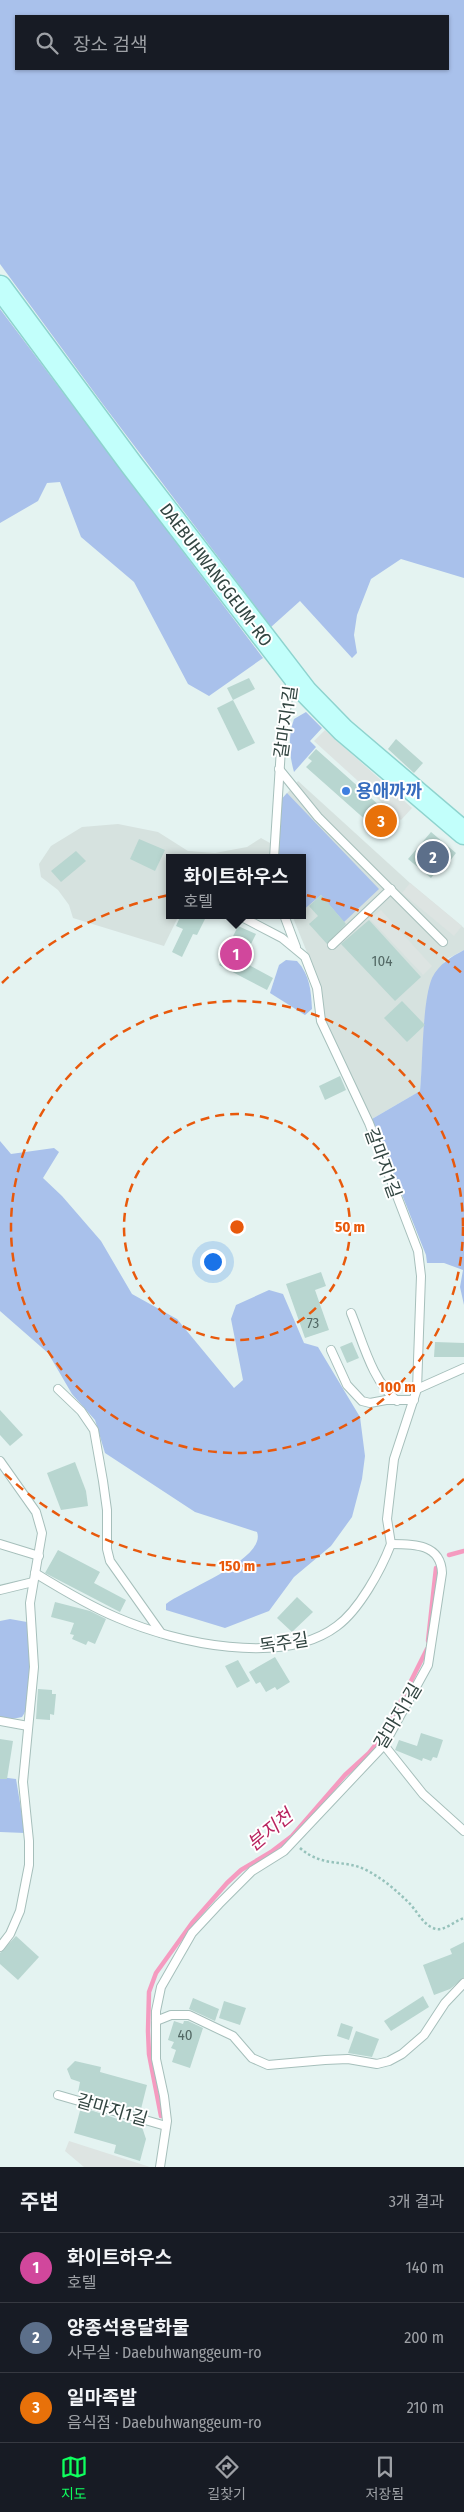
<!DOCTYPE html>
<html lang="ko">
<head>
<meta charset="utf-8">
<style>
	body { margin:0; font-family:"Fira Sans Condensed","Noto Sans KR",sans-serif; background:#242831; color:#f1f3f6 }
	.you { position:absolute; left:212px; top:1261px; width:18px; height:18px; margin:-12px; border:4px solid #fff; border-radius:50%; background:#1a73e8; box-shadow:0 0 0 8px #1a73e833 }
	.badge { display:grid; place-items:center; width:32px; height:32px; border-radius:50%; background:#0fff5e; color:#fff; font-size:16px; font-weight:700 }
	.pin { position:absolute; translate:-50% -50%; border:2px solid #fff; box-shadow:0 1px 5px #0006 }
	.popup { position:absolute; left:166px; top:854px; width:140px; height:65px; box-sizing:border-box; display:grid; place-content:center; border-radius:0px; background:#171b24; filter:drop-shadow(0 1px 4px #0005); font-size:16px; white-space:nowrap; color:#9ea1a6 }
	.popup b { font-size:19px; color:#f1f3f6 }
	.popup::after { content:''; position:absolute; left:50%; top:100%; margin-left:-10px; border:10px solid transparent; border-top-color:#171b24 }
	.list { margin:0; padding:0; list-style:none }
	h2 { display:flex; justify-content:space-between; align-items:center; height:65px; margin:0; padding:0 20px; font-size:21px }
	h2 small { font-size:16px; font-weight:400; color:#9ea1a6 }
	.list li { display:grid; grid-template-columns:32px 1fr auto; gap:15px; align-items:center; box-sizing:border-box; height:70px; padding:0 20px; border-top:1px solid #363941 }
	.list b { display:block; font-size:19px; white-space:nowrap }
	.list p { margin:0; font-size:16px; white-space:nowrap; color:#9ea1a6 }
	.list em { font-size:16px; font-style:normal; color:#9ea1a6 }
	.icon { flex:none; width:28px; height:28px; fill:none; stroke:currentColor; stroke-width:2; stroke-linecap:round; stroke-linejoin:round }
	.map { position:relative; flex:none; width:464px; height:2167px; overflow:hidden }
	.search { position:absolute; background:#171b24; box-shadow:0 1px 4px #0004; left:15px; right:15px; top:15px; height:55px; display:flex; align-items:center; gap:12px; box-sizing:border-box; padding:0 18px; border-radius:0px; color:#9ea1a6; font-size:19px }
	.sheet { height:275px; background:#171b24 }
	nav { display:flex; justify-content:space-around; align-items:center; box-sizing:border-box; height:70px; border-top:1px solid #363941; background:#171b24; font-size:14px; color:#9ea1a6 }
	nav a { display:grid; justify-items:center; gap:2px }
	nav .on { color:#0fff5e }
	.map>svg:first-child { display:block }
	.industrial { fill:#d6e2df }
	.green { fill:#a9c1eb; fill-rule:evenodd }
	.parking { fill:#dde4e2 }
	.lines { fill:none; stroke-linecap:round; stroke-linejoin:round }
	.stream { stroke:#f59bc0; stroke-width:4.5 }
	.building { fill:#b8d6d0 }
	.service-casing { stroke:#a6bfbb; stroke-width:10 }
	.secondary-casing { stroke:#8ed3ce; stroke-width:25 }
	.path { stroke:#96c2bb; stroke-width:2.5; stroke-dasharray:2.5 2.5; stroke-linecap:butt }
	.service { stroke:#fff; stroke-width:8 }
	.secondary { stroke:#c2fffb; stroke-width:22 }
	.ring { fill:none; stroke:#e8590c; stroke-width:2.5; stroke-dasharray:9 6 }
	.shop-dot { fill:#3f7fe0; stroke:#fff; stroke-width:2 }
	.labels { text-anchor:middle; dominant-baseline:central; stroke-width:4; stroke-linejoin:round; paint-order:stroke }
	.number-label { font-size:15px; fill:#546a66 }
	.street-label { font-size:18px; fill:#334642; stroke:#fff }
	.shop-label { font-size:18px; font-weight:bold; fill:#366cbe; stroke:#fff; text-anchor:start }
	.water-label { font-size:19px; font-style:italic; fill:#b92560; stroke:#fff }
	.centre { fill:#e8590c; stroke:#fff; stroke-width:2.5 }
	.ring-label { font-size:15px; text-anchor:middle; font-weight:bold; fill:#e8590c; stroke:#fff; stroke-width:4; stroke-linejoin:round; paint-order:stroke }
</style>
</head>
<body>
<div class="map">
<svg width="464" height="2167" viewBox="0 0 464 2167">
	<rect width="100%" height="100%" fill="#e4f3f1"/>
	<g class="industrial">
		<polygon points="298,781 410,883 464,928 464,950 445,960 427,1000 420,1091 372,1119 322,1016 321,987 292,915 302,915 302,858 279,858 280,801"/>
		<polygon points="118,824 158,832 188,851 215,853 247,847 261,838 270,843 269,858 170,858 170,915 179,915 164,946 73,918 69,905 58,890 41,877 39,864 51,846 82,827"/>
	</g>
	<g class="green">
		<path d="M 0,0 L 464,0 L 464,578 L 401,559 L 371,579 L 357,615 L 354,635 L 357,653 L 352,658 L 300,601 L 271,627 L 102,403 L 0,264 ZM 16,16 L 448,16 L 448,69 L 16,69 Z"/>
		<polygon points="0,309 263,658 209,696 188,684 134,582 81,537 60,482 47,483 38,501 0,523"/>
		<path d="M 306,712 L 322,728 L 310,741 L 316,747 L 294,772 C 289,754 288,736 294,719 Z"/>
		<polygon points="287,793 379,889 344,922 321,895 302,911 302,858 279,858 280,801"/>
		<path d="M 464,950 L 464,1305 L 460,1287 L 463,1270 L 444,1263 L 427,1263 L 426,1255 L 372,1119 L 420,1091 C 423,1062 422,1002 432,978 C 439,964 451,957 464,950 Z"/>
		<path d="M 286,960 L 297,961 C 310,975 311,991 312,1009 L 305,1015 L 270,993 L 279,965 Z"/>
		<path d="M 0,1141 L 11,1154 L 54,1148 L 59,1152 L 43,1178 L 62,1196 L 101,1241 L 132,1294 L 177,1319 L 234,1388 L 243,1380 L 231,1319 L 236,1305 L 269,1290 L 283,1294 L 304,1343 L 318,1347 L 360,1417 L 365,1456 L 362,1479 L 352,1517 L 331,1546 L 294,1577 L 269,1611 L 225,1628 L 166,1610 L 166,1604 C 184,1590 267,1559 257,1532 L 195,1512 L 105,1453 L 95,1420 L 72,1394 L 48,1353 L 0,1311 Z"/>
		<path d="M 10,1619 L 27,1622 C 31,1643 35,1701 22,1717 L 12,1719 L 0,1717 L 0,1621 Z"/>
		<polygon points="0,1777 16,1779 25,1833 0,1832"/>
	</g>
	<g class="parking">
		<polygon points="325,730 412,808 401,820 314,741"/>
		<polygon points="410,883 462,926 454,936 402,893"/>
		<polygon points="381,910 432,966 423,975 370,919"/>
		<polygon points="69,2141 150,2167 84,2167 65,2151"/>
	</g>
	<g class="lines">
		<g class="stream">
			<polyline points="449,1555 464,1551"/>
			<polyline points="428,1641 436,1568"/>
			<polyline points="161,2116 149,2054 148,2031 149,1992 156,1973 192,1923 227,1883 241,1870 271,1852 292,1836 345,1775 369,1753 385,1733 427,1649"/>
		</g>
	</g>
	<g class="building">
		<polygon points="249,678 255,689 233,700 227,688"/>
		<polygon points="233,700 255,743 238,751 217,708"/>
		<polygon points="396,739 423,763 414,773 388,749"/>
		<polygon points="316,749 390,815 377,830 306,767 312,761 308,758"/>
		<polygon points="431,832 456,853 440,874 437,871 431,878 408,859"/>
		<polygon points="139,839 165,850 155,871 130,859"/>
		<polygon points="76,851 86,861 61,882 51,871"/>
		<polygon points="321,895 346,924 327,944 309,924 318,916 309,906"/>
		<polygon points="181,915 198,915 205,919 197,935 193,934 182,957 172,952 183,929 176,926"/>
		<polygon points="369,920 421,977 395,1001 341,944"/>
		<polygon points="238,926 256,934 245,956 250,958 247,964 273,978 267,990 219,965"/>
		<polygon points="402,1001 425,1025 407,1042 384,1018"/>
		<polygon points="340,1076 346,1090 325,1100 319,1086"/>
		<polygon points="321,1272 326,1286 315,1290 329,1330 305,1338 286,1284"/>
		<polygon points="352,1342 359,1358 347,1363 340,1347"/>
		<polygon points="435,1342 464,1343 464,1357 434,1357"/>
		<polygon points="0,1410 23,1435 10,1446 0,1435"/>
		<polygon points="75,1462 86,1491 88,1506 61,1510 47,1473"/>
		<polygon points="58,1550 100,1572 94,1583 126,1600 120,1612 45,1573"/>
		<polygon points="297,1597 313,1612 292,1632 277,1618"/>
		<polygon points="55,1602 90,1611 106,1619 95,1644 88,1641 86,1645 72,1639 74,1635 70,1634 74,1623 51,1617"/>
		<polygon points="275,1657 290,1682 277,1690 275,1687 266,1692 260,1682 256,1684 249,1672"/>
		<polygon points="238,1660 250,1681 237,1688 225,1666"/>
		<polygon points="38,1689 52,1690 52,1694 56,1694 54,1715 50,1714 50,1720 36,1719"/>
		<polygon points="421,1733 443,1740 437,1758 433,1757 431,1761 423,1758 422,1761 395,1750 399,1740 417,1746"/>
		<polygon points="0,1739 13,1741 7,1779 0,1779"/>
		<polygon points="16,1936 39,1957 18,1980 0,1964 0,1953"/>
		<polygon points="464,1942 464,1978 450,1989 434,1995 423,1965 452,1954 450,1949"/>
		<polygon points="423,1996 429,2007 391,2031 384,2021"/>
		<polygon points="193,1998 219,2009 215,2021 189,2009"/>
		<polygon points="224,2001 246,2008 240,2025 219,2018"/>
		<polygon points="174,2021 183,2024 184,2021 188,2021 203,2028 190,2068 172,2062 176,2050 171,2048 174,2042 168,2040"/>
		<polygon points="341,2023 353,2027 349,2040 337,2036"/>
		<polygon points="356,2031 379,2039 372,2057 348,2053"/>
		<polygon points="75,2061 101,2067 100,2072 147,2085 140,2113 84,2097 85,2094 78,2092 80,2082 71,2079 67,2069"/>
		<polygon points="81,2107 142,2127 146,2139 140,2161 114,2153 116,2145 74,2133"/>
	</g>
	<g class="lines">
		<g class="service-casing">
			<g id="service">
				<polyline points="279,769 318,817 443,942"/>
				<polyline points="274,858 282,733 291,681"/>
				<polyline points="238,915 282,938 305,957 317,988 321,1021 369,1123 418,1251 421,1276 417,1389 394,1459 387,1519 391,1544"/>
				<polyline points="284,915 296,947"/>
				<polyline points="332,945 391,889"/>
				<path d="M 351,1313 C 363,1342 372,1381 397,1401"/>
				<polyline points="331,1350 347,1385 362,1401 370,1403 386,1400 414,1400"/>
				<polyline points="58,1389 81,1411 94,1430 103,1481 107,1510 107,1549 110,1561 161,1633"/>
				<polyline points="417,1389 464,1368"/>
				<polyline points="0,1461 36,1512 42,1533 30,1603 34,1667 23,1782 29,1841 29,1865 20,1911 10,1934 0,1947"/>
				<polyline points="0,1544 39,1556"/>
				<path d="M 35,1573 C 61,1589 89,1606 118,1618 C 176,1643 283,1667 337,1626 C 359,1610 381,1570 391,1544"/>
				<polyline points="0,1590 33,1582"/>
				<polyline points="0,1721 28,1726"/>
				<polyline points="384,1745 423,1794 464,1831"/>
				<polyline points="156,2021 171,2015 189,2015 233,2036 252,2058 268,2065 325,2060 348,2059 377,2064 389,2061 402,2054 424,2035 445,2003 464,1983"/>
				<polyline points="58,2095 166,2126"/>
				<path d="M 160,2167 L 167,2121 L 164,2096 L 156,2059 L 156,2011 L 161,1987 L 192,1933 L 219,1904 L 252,1871 L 284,1851 L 384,1745 L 428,1665 L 442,1573 C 441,1544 414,1544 391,1544"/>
			</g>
		</g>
		<g class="secondary-casing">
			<polyline id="secondary" points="0,287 131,464 306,692 343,730 464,833"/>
		</g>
		<path class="path" d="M 300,1848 C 324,1869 345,1858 368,1871 C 383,1879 396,1890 408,1902 C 417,1910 423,1926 436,1929 C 444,1931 455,1921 464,1918"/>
		<use href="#service" class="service"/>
		<use href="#secondary" class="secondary"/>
	</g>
	<g class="ring">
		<circle cx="237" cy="1227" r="113"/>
		<circle cx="237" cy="1227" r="226"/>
		<path d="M464 1479A339 339 0 0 1 2 1471M2 983A339 339 0 0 1 464 975"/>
	</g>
	<circle class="shop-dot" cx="346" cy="791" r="5"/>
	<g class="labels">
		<g class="number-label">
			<text x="382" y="961">104</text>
			<text x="313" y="1323">73</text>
			<text x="185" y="2035">40</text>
		</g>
		<g class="street-label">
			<text transform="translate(216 575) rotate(53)">DAEBUHWANGGEUM-RO</text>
			<text transform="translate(286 722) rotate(-82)">갈마지1길</text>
			<text transform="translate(383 1163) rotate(70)">갈마지1길</text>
			<text transform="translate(284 1643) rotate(-9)">독주길</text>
			<text transform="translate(398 1716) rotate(-59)">갈마지1길</text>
			<text transform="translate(112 2110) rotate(16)">갈마지1길</text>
		</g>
		<g class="shop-label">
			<text x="356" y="791">용애까까</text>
		</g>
		<g class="water-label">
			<text transform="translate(270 1830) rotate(-40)">분지천</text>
		</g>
	</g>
	<circle cx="237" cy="1227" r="8" class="centre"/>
	<g class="ring-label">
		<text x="350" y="1232">50 m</text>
		<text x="397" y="1392">100 m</text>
		<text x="237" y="1571">150 m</text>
	</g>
</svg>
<div class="you"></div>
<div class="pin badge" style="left:236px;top:954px;background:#d1479c">1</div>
<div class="popup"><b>화이트하우스</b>호텔</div>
<div class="pin badge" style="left:433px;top:857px;background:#5c6f8a">2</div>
<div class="pin badge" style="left:381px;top:821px;background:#e8710a">3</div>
<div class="search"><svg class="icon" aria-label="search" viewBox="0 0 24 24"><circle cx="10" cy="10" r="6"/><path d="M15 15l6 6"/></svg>장소 검색</div>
</div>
<section class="sheet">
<h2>주변<small>3개 결과</small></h2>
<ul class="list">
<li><span class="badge" style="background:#d1479c">1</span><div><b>화이트하우스</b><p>호텔</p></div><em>140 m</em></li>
<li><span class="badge" style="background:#5c6f8a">2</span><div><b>양종석용달화물</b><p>사무실 · Daebuhwanggeum-ro</p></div><em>200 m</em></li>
<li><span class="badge" style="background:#e8710a">3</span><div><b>일마족발</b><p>음식점 · Daebuhwanggeum-ro</p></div><em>210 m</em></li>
</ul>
</section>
<nav>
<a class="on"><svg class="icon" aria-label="map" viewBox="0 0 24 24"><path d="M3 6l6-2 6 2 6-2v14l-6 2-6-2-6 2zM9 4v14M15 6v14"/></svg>지도</a>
<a><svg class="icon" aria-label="directions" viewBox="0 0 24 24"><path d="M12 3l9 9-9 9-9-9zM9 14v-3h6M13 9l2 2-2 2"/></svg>길찾기</a>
<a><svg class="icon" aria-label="saved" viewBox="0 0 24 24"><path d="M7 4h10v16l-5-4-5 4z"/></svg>저장됨</a>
</nav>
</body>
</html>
